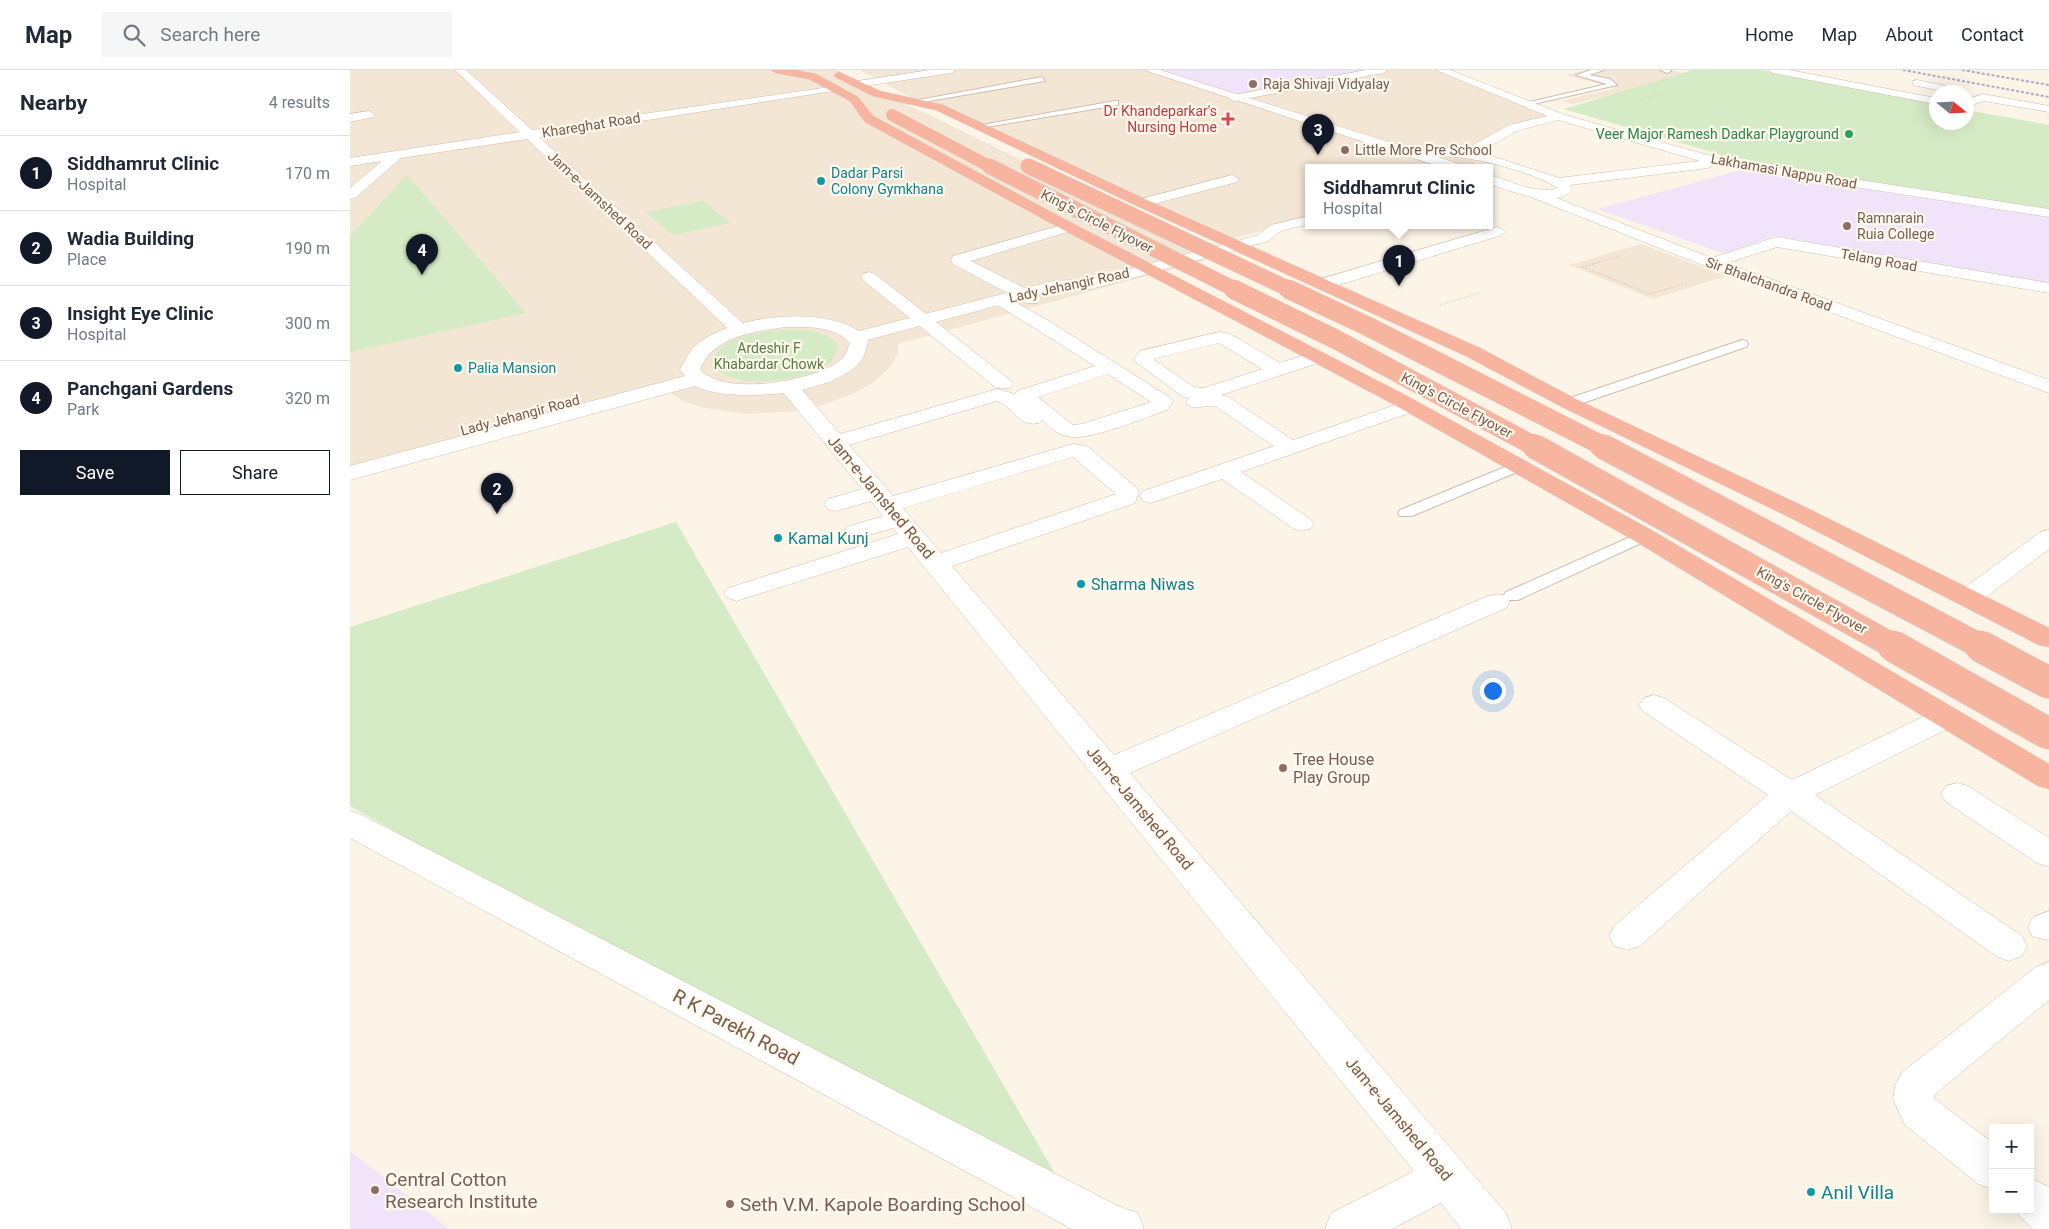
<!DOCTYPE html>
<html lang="en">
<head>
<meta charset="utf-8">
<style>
	body { margin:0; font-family:Roboto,sans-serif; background:#f6f6f7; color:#1f2937 }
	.controls { position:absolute; right:15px; bottom:15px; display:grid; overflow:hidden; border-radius:0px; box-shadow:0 5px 20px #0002 }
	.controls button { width:45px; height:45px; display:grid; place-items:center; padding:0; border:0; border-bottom:1px solid #e0e1e3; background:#fff; color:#1f2937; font:25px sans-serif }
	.compass { position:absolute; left:1579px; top:15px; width:45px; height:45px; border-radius:50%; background:#fff; box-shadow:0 5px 20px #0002; rotate:108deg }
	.you { position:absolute; left:1142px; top:620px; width:18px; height:18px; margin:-12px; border:4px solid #fff; border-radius:50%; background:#1a73e8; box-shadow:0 0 0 8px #1a73e833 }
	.badge { display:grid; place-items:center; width:32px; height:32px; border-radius:50%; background:#111827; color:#fff; font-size:16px; font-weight:700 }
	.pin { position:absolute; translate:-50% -41px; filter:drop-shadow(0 1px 2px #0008) }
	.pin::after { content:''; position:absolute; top:26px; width:18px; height:15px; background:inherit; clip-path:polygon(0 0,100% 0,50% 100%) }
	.popup { position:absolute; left:955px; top:94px; width:188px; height:65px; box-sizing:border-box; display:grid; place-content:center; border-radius:0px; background:#fff; filter:drop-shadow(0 1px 4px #0005); font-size:16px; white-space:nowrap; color:#747a83 }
	.popup b { font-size:19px; color:#1f2937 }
	.popup::after { content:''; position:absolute; left:50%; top:100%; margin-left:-10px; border:10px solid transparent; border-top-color:#fff }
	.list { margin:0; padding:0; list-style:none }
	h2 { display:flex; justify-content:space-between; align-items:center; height:65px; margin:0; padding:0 20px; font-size:21px }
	h2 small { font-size:16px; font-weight:400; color:#747a83 }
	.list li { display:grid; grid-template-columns:32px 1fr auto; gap:15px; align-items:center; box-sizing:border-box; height:75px; padding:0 20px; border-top:1px solid #e0e1e3 }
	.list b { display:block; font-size:19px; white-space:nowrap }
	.list p { margin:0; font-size:16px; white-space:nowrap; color:#747a83 }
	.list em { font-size:16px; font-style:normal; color:#747a83 }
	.actions { display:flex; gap:10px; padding:15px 20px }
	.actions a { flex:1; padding:11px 0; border:1px solid #111827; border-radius:0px; text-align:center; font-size:18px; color:#111827 }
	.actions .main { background:#111827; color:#fff }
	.icon { flex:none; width:28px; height:28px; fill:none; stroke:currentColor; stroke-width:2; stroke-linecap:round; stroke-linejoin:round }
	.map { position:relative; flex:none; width:1699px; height:1159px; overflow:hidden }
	header { display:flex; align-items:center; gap:30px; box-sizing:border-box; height:70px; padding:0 25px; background:#fff; border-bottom:1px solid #e0e1e3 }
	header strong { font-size:24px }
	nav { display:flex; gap:28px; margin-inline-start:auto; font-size:18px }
	.search { width:350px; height:45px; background:#f6f6f7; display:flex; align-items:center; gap:12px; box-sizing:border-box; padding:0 18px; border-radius:0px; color:#747a83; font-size:19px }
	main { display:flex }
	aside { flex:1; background:#fff }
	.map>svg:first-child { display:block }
	.residential { fill:#f4e6d5 }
	.education { fill:#f1e3f9 }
	.green { fill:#d4ebc5 }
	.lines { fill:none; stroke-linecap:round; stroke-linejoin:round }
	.lane-casing { stroke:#cebcad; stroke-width:2 }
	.street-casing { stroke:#cebcad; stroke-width:1 }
	.secondary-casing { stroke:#d4bead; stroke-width:1 }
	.highway-casing { stroke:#d9d1cd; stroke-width:1 }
	.path-far1 { stroke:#d7b6a1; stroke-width:1; stroke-dasharray:0.5 2; stroke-linecap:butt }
	.path { stroke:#d7b6a1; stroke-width:2; stroke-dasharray:0.5 2; stroke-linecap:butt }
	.lane { fill:#fff; fill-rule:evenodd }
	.street { fill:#fff; fill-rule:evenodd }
	.secondary { fill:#fff; fill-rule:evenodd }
	.highway { fill:#f7b49e; fill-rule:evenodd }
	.rail { stroke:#b7a5c7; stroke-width:2; stroke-dasharray:3 2; stroke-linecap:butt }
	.highway-bridge-far4-casing { stroke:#d9d1cd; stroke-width:12; stroke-linecap:butt }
	.highway-bridge-far3-casing { stroke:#d9d1cd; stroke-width:16; stroke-linecap:butt }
	.highway-bridge-far2-casing { stroke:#d9d1cd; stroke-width:20; stroke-linecap:butt }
	.highway-bridge-far1-casing { stroke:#d9d1cd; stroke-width:26; stroke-linecap:butt }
	.highway-bridge-casing { stroke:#d9d1cd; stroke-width:33; stroke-linecap:butt }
	.highway-bridge-far4 { stroke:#f7b49e; stroke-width:12 }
	.highway-bridge-far3 { stroke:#f7b49e; stroke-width:15 }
	.highway-bridge-far2 { stroke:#f7b49e; stroke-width:19 }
	.highway-bridge-far1 { stroke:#f7b49e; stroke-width:24 }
	.highway-bridge { stroke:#f7b49e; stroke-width:31 }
	.education-dot { fill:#8d6e63; stroke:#fff8ed; stroke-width:2 }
	.health-dot { fill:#e0444e; stroke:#fff8ed; stroke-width:2 }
	.leisure-dot { fill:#2e9e5b; stroke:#fff8ed; stroke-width:2 }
	.culture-dot { fill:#0f9aa8; stroke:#fff8ed; stroke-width:2 }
	.labels { text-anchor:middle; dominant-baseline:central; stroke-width:4.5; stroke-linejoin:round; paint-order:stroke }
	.far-education-label { font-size:14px; fill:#785e54; stroke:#fff8ed; text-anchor:start }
	.far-health-label { font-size:14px; fill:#be3a42; stroke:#fff8ed; text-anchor:end }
	.far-street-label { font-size:14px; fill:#775a4b; stroke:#fff8ed }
	.far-leisure-label { font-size:14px; fill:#27864d; stroke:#fff8ed; text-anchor:end }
	.far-culture-label { font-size:14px; fill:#0d838f; stroke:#fff8ed; text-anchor:start }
	.far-park-label { font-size:14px; fill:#547c42; stroke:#fff8ed }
	.street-label { font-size:16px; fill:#775a4b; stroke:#fff8ed }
	.culture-label { font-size:16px; fill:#0d838f; stroke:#fff8ed; text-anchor:start }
	.education-label { font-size:16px; fill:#785e54; stroke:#fff8ed; text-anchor:start }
	.near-street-label { font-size:19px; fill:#775a4b; stroke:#fff8ed }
	.near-education-label { font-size:19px; fill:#785e54; stroke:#fff8ed; text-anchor:start }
	.near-culture-label { font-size:19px; fill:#0d838f; stroke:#fff8ed; text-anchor:start }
</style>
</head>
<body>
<header>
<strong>Map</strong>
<div class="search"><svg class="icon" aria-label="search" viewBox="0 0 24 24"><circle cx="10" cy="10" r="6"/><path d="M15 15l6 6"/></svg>Search here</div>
<nav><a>Home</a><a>Map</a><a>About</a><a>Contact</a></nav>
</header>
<main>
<aside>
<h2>Nearby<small>4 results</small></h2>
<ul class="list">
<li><span class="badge">1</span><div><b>Siddhamrut Clinic</b><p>Hospital</p></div><em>170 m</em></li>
<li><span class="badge">2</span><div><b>Wadia Building</b><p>Place</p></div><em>190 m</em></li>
<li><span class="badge">3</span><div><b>Insight Eye Clinic</b><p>Hospital</p></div><em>300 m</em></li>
<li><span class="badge">4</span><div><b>Panchgani Gardens</b><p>Park</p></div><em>320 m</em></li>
</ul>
<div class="actions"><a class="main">Save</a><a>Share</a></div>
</aside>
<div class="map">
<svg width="1699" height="1159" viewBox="0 0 1699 1159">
	<rect width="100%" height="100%" fill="#fcf4e7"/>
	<g class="residential">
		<polygon points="0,0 486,0 870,186 548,274 548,284 539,298 523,313 498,326 472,335 446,341 398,344 355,338 333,331 318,321 0,406"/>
		<polygon points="510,0 1091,0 1211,47 1163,58 1119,83 1126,97 959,97 959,149 879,169 567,31"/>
		<polygon points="1238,0 1320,0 1342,5 1223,34 1211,31 1266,18 1216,5"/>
		<polygon points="1291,174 1368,203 1376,206 1303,229 1219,195"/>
	</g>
	<g class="education">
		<polygon points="810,0 1014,0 885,24"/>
		<polygon points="1399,98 1699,145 1699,213 1423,166 1375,184 1248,139"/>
		<polygon points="0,1081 99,1159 0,1159"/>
	</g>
	<g class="green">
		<polygon points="1343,0 1410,0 1586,34 1586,52 1616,52 1617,40 1699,55 1699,143 1626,132 1372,85 1214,39"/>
		<polygon points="57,105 176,243 0,282 0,166"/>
		<polygon points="353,131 380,153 323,165 296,142"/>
		<path d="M 432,260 C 451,259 474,259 487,274 C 487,277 487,282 485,286 C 473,313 369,324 361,290 C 375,266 407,263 432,260 Z"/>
		<polygon points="326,452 732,1150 0,736 0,557"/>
	</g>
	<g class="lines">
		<g class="lane-casing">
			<g id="lane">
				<polygon points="1241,0 1254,0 1239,5 1260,9 1267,15 1175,36 1171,34 1257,14 1226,5"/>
				<polygon points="1310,0 1320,0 1321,1 1317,3"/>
				<polygon points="692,7 695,11 567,33 563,31"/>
				<polygon points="765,31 768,31 768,35 630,58 626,56"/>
				<polygon points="1392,270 1396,271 1398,274 1396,277 1224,336 1219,337 1212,333 1214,330"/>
				<polygon points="1167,392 1175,397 1172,400 1062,446 1050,446 1048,443 1050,440"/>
				<polygon points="1294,461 1300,463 1302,466 1300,469 1168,530 1156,530 1153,526 1156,522"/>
			</g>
		</g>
		<g class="street-casing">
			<g id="street">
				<polygon points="105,0 116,0 182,60 487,16 488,18 483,21 189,67 396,256 399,260 396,264 384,264 177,69 51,88 5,128 0,129 0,118 32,91 0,96 0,88 170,62"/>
				<polygon points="580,0 606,0 601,3 508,17 503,14 508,11"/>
				<polygon points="1016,0 1038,0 1033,3 884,31 878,28 884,25"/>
				<polygon points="1418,0 1439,0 1586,28 1586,34 1423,3"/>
				<polygon points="1567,10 1611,19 1616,22 1597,22 1563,15 1563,11"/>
				<polygon points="1633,24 1699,36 1699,42 1634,31 1616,37 1616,30"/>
				<polygon points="19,41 25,45 23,47 0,52 0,44"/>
				<polygon points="882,105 889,109 887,112 792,137 785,133 787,130"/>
				<polygon points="1183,119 1362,188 1426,167 1699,213 1699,223 1427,177 1377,193 1699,310 1699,323 1355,196 1178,126 1176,123 1178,120"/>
				<polygon points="719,153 724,154 726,157 724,160 621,191 688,225 691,229 688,233 676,233 603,194 601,191 603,186"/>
				<polygon points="1147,157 1152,159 1155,162 1152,165 979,218 967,218 965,214 967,210"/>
				<polygon points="519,202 525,204 660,310 663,314 660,318 646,318 513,210 511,207 513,204"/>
				<path d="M 652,225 L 699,251 L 819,327 L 823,332 L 817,340 C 794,348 744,369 722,367 C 709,366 701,358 692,350 L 689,353 C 669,358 664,337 647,331 L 499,375 L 543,426 L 723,374 L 737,376 L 786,417 L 789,422 L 785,433 L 602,496 L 764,685 L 1138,526 L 1147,524 L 1156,526 L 1160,532 L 1156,538 L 780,703 L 1156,1143 L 1162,1159 L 1111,1159 L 1091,1133 L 1042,1159 L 975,1159 L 981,1143 L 1064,1101 L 558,477 L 396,528 L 387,531 L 378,528 L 374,523 L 378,518 L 548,464 L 543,458 L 505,469 L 497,467 L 493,462 L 497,457 L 533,446 L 521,431 L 486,441 L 478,439 L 474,434 L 478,429 L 512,419 L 432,321 L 429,317 L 432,313 L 446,313 L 490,364 L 647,319 L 665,324 L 667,321 L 745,296 L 646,234 L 643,230 L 646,226 ZM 758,304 L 801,332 L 732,354 L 723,355 L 688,327 ZM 723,387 L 766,424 L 591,483 L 553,438 Z"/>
				<path d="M 869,262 L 880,264 L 930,293 L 967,281 L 974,283 L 976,287 L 974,291 L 871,325 L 878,327 L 943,370 L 1054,332 L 1061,330 L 1068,332 L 1071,336 L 1068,340 L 891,402 L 960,449 L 964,454 L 960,459 L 952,461 L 944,459 L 872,409 L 801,433 L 793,431 L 790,426 L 793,421 L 924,376 L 865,336 C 856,335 848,339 839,336 L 836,332 L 839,328 L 832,326 L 783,290 L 790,281 ZM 869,273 L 912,299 L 854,318 L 844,317 L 803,289 Z"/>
				<polygon points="1699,460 1699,479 1627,534 1618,536 1609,534 1605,528 1609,522 1690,462"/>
				<polygon points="1304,625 1314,628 1442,710 1587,640 1597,637 1607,640 1612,647 1607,654 1465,725 1672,866 1677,876 1672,886 1659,891 1646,886 1441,741 1290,876 1277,880 1264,876 1259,866 1264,856 1418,725 1294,642 1289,635 1294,628"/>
				<polygon points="1607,713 1618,716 1699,768 1699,797 1687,793 1596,732 1591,724 1596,716"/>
				<polygon points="0,741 12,745 768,1136 788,1143 794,1159 722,1159 0,768"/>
				<polygon points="1699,841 1699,870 1683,867 1678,857 1683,847"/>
				<polygon points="1699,892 1699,930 1584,1025 1585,1029 1643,1073 1643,1119 1628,1114 1555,1055 1543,1029 1545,1016 1551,1003 1686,897"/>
				<polygon points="1680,1108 1699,1117 1699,1159 1683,1159 1663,1140 1680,1140"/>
			</g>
		</g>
		<g class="secondary-casing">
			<g id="secondary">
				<path d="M 794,0 L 810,0 L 1077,84 L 1078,81 L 1097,78 L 1116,79 L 1159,55 L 1197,46 L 1086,0 L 1100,0 L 1215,45 L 1372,89 L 1699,139 L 1699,147 L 1364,95 L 1358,98 L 1220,115 L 1222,120 C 1207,140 1158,120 1139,114 L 1139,105 C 1161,110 1184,125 1208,118 C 1185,103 1115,83 1088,87 L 1109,94 L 1111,97 L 1091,97 ZM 1208,50 L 1350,91 L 1209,108 L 1130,82 L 1167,61 Z"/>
				<path d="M 959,146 L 959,154 L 931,161 L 918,171 L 908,174 L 741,219 L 703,221 L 517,270 L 518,272 C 516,279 515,287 509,293 C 481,325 382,334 345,316 L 0,410 L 0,396 L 335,306 L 330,300 C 335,289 341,279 350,272 C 386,245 470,236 509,261 L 703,211 L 741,209 L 898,168 L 908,165 L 921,155 ZM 435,257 C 457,257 484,255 500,273 C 498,277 497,283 494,287 C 471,311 372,328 350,299 C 365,266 403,262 435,257 Z"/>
			</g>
		</g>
		<g class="highway-casing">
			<g id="highway">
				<polygon points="421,0 445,0 466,4 508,27 523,46 718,151 1057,326 1303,461 1699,694 1699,719 1688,716 1285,471 1043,334 708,157 515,52 500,31 459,9 426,3"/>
				<polygon points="489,2 530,21 593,35 797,130 1130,278 1226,329 1453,436 1699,558 1699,577 1689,575 1437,446 1212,337 1116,286 787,136 586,40 523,26 485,7 484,5"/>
			</g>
		</g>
		<polyline class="path-far1" points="1281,31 1314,24"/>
		<g class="path">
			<polyline points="1269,186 1233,197 1300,224 1337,213"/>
			<polyline points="1090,235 1130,223"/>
		</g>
		<use href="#lane" class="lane"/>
		<use href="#street" class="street"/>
		<use href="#secondary" class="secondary"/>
		<use href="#highway" class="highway"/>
		<g class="rail">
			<polyline points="1553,0 1699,27"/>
			<polyline points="1612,0 1699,15"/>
		</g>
		<g class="highway-bridge-far4-casing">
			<g id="highway-bridge-far4">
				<polyline points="542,45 641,97"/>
				<polyline points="678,96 680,97"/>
			</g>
		</g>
		<g class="highway-bridge-far3-casing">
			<g id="highway-bridge-far3">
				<polyline points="639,96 886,220"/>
				<polyline points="678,96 941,220"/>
			</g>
		</g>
		<g class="highway-bridge-far2-casing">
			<g id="highway-bridge-far2">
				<polyline points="883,219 987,270 1186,377"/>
				<polyline points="938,219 1017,256 1255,377"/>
			</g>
		</g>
		<g class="highway-bridge-far1-casing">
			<g id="highway-bridge-far1">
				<polyline points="1184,376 1545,577"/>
				<polyline points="1252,376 1632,577"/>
			</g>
		</g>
		<g class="highway-bridge-casing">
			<g id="highway-bridge">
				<polyline points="1543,576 1699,664"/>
				<polyline points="1630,576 1699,613"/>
			</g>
		</g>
		<use href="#highway-bridge-far4" class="highway-bridge-far4"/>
		<use href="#highway-bridge-far3" class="highway-bridge-far3"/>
		<use href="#highway-bridge-far2" class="highway-bridge-far2"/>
		<use href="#highway-bridge-far1" class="highway-bridge-far1"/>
		<use href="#highway-bridge" class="highway-bridge"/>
	</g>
	<g class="education-dot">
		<circle cx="903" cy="14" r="5"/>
		<circle cx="995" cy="80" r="5"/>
		<circle cx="1497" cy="156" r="5"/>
		<circle cx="933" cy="698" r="5"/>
		<circle cx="25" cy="1120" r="5"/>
		<circle cx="380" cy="1134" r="5"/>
	</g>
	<path class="health-dot" d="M875.5 41.5h5v5h5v5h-5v5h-5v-5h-5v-5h5z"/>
	<circle class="leisure-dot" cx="1499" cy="64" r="5"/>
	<g class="culture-dot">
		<circle cx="471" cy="111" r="5"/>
		<circle cx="108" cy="298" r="5"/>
		<circle cx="428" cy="468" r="5"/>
		<circle cx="731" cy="514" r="5"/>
		<circle cx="1461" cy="1122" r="5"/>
	</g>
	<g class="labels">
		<g class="far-education-label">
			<text x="913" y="14">Raja Shivaji Vidyalay</text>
			<text x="1005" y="80">Little More Pre School</text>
			<text x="1507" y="148">Ramnarain<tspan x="1507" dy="16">Ruia College</tspan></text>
		</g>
		<g class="far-health-label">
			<text x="867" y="41">Dr Khandeparkar's<tspan x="867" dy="16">Nursing Home</tspan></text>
		</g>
		<g class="far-street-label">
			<text transform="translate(241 55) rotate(-9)">Khareghat Road</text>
			<text transform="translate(1434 101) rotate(10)">Lakhamasi Nappu Road</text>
			<text transform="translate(250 130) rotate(43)">Jam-e-Jamshed Road</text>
			<text transform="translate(747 151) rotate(27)">King's Circle Flyover</text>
			<text transform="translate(1529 190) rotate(10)">Telang Road</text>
			<text transform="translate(1419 214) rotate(20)">Sir Bhalchandra Road</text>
			<text transform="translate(719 215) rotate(-12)">Lady Jehangir Road</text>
			<text transform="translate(1107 335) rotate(28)">King's Circle Flyover</text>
			<text transform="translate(170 345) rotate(-15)">Lady Jehangir Road</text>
			<text transform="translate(1462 530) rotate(29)">King's Circle Flyover</text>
		</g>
		<g class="far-leisure-label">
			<text x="1489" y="64">Veer Major Ramesh Dadkar Playground</text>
		</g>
		<g class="far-culture-label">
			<text x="481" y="103">Dadar Parsi<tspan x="481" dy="16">Colony Gymkhana</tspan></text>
			<text x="118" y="298">Palia Mansion</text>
		</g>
		<g class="far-park-label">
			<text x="419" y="278">Ardeshir F<tspan x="419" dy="16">Khabardar Chowk</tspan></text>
		</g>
		<g class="street-label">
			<text transform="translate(531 427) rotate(50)">Jam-e-Jamshed Road</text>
			<text transform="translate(790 738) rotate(50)">Jam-e-Jamshed Road</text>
			<text transform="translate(1049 1049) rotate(50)">Jam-e-Jamshed Road</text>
		</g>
		<g class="culture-label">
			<text x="438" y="468">Kamal Kunj</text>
			<text x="741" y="514">Sharma Niwas</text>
		</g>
		<g class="education-label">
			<text x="943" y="689">Tree House<tspan x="943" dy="18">Play Group</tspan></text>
		</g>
		<g class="near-street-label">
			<text transform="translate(386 957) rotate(28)">R K Parekh Road</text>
		</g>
		<g class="near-education-label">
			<text x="35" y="1109">Central Cotton<tspan x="35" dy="22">Research Institute</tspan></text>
			<text x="390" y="1134">Seth V.M. Kapole Boarding School</text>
		</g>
		<g class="near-culture-label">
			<text x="1471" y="1122">Anil Villa</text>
		</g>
	</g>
</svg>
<div class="controls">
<button>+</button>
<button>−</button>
</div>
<svg class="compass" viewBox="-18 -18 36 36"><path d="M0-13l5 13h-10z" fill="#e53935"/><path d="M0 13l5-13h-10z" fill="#747a83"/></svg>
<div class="you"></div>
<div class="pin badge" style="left:1049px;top:216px">1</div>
<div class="popup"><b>Siddhamrut Clinic</b>Hospital</div>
<div class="pin badge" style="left:147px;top:444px">2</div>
<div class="pin badge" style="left:968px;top:85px">3</div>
<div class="pin badge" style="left:72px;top:205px">4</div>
</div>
</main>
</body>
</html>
